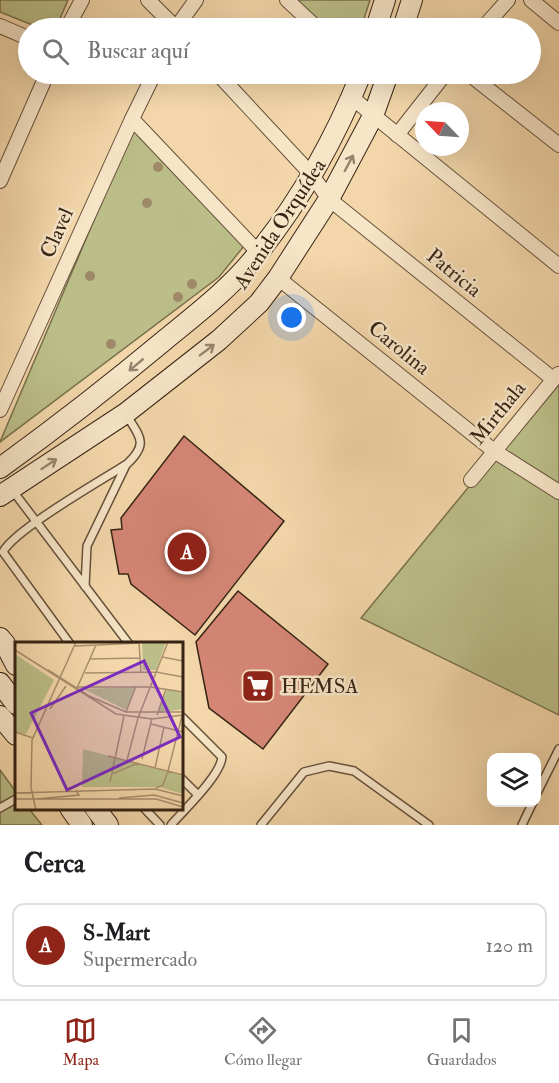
<!DOCTYPE html>
<html lang="es">
<head>
<meta charset="utf-8">
<style>
	body { margin:0; font-family:"IM FELL Double Pica",serif; background:#f2f2f2; color:#202124 }
	.controls { position:absolute; right:18px; bottom:18px; display:grid; overflow:hidden; border-radius:12px; box-shadow:0 6px 24px #0002 }
	.controls button { width:54px; height:54px; display:grid; place-items:center; padding:0; border:0; border-bottom:2px solid #e0e0e0; background:#fff; color:#202124; font:30px sans-serif }
	.compass { position:absolute; left:415px; top:102px; width:54px; height:54px; border-radius:50%; background:#fff; box-shadow:0 6px 24px #0002; rotate:295deg }
	.you { position:absolute; left:292px; top:318px; width:21px; height:21px; margin:-15px; border:4px solid #fff; border-radius:50%; background:#1a73e8; box-shadow:0 0 0 9px #1a73e833 }
	.badge { display:grid; place-items:center; width:39px; height:39px; border-radius:50%; background:#8f2418; color:#fff; font-size:20px; font-weight:700 }
	.pin { position:absolute; translate:-50% -50%; border:3px solid #fff; box-shadow:0 2px 6px #0006 }
	.list { margin:0; padding:0; list-style:none }
	h2 { display:flex; justify-content:space-between; align-items:center; height:78px; margin:0; padding:0 24px; font-size:26px }
	h2 small { font-size:20px; font-weight:400; color:#757577 }
	.list li { display:grid; grid-template-columns:39px 1fr auto; gap:18px; align-items:center; box-sizing:border-box; height:84px; margin:0 12px 12px; padding:0 12px; border:2px solid #e0e0e0; border-radius:12px }
	.list b { display:block; font-size:22px; white-space:nowrap }
	.list p { margin:0; font-size:20px; white-space:nowrap; color:#757577 }
	.list em { font-size:20px; font-style:normal; color:#757577 }
	.icon { flex:none; width:33px; height:33px; fill:none; stroke:currentColor; stroke-width:2; stroke-linecap:round; stroke-linejoin:round }
	.map { position:relative; flex:none; width:559px; height:825px; overflow:hidden }
	.search { position:absolute; background:#fff; box-shadow:0 6px 24px #0002; left:18px; right:18px; top:18px; height:66px; display:flex; align-items:center; gap:15px; box-sizing:border-box; padding:0 21px; border-radius:33px; color:#757577; font-size:22px }
	.sheet { height:174px; background:#fff }
	nav { display:flex; justify-content:space-around; align-items:center; box-sizing:border-box; height:84px; border-top:2px solid #e0e0e0; background:#fff; font-size:16px; color:#757577 }
	nav a { display:grid; justify-items:center; gap:3px }
	nav .on { color:#8f2418 }
	.map>svg:first-child { display:block }
	.green { fill:#bbbe88; stroke:#79714e; stroke-width:1.5 }
	.building { fill:#d58675; stroke:#372415; stroke-width:1.5 }
	.lines { fill:none; stroke-linecap:round; stroke-linejoin:round }
	.lane-casing { stroke:#66513a; stroke-width:10 }
	.street-casing { stroke:#66513a; stroke-width:16 }
	.secondary-casing { stroke:#372415; stroke-width:22 }
	.lane { stroke:#f7e5c8; stroke-width:7 }
	.street { stroke:#f7e5c8; stroke-width:14 }
	.secondary { stroke:#f7e5c8; stroke-width:20 }
	.tree { fill:#9e8968 }
	.oneway { stroke:#97846e }
	.labels { text-anchor:middle; dominant-baseline:central; stroke-width:5; stroke-linejoin:round; paint-order:stroke }
	.street-label { font-size:21px; fill:#372415; stroke:#f7e5c8 }
	.poi-label { font-size:21px; fill:#372415; stroke:#f7e5c8; text-anchor:start }
	.inset-road { fill:none; stroke:#a88f6e; stroke-width:1.5 }
	.view { fill:#7b2cbf; fill-opacity:0.15; stroke:#7b2cbf; stroke-width:3 }
	.inset-edge { fill:none; stroke:#372415; stroke-width:3 }
</style>
</head>
<body>
<div class="map">
<svg width="559" height="825" viewBox="0 0 559 825">
	<rect width="100%" height="100%" fill="#f3d7aa"/>
	<filter id="stains"><feTurbulence type="fractalNoise" baseFrequency=".00333" numOctaves="4"/><feColorMatrix values="0 0 0 0 .2 0 0 0 0 .09 0 0 0 0 .02 0 0 0 .5 -.17"/></filter>
	<radialGradient id="worn" r=".72"><stop offset=".6" stop-color="#630" stop-opacity="0"/><stop offset="1" stop-color="#630" stop-opacity=".3"/></radialGradient>
	<g class="green">
		<polygon points="0,0 68,0 56,28 40,28 0,12"/>
		<polygon points="291,0 370,0 361,28 317,28"/>
		<polygon points="133,128 244,246 219,277 0,442"/>
		<polygon points="559,377 559,715 361,618"/>
		<polygon points="0,770 16,792 16,808 29,809 42,825 0,825"/>
	</g>
	<g class="building">
		<polygon points="184,436 284,521 195,635 131,584 128,574 119,574 111,530 122,529 121,518"/>
		<polygon points="238,591 328,664 263,749 209,708 196,642"/>
	</g>
	<g class="lines">
		<g class="lane-casing">
			<g id="lane">
				<polyline points="13,491 129,644"/>
				<polyline points="85,586 87,546 126,465"/>
				<path d="M 70,644 L 3,552 C 14,530 102,480 127,464 C 148,444 141,438 127,416"/>
				<polyline points="182,779 198,795"/>
				<polyline points="536,795 559,749"/>
				<polyline points="0,808 16,799"/>
				<polyline points="144,808 160,825"/>
				<path d="M 171,825 C 184,810 221,775 222,757 L 182,717"/>
				<polyline points="261,825 304,772 329,766 354,771 429,825"/>
				<polyline points="522,825 533,802"/>
			</g>
		</g>
		<g class="street-casing">
			<g id="street">
				<polyline points="148,0 176,28"/>
				<polyline points="287,0 317,28"/>
				<polyline points="531,0 559,23"/>
				<polyline points="0,26 28,38"/>
				<polyline points="67,28 82,0"/>
				<polyline points="176,28 196,0"/>
				<polyline points="483,28 508,0"/>
				<polyline points="218,74 311,174 329,199 553,379"/>
				<polyline points="469,74 559,145"/>
				<polyline points="351,97 559,266"/>
				<polyline points="132,119 259,253"/>
				<polyline points="397,135 445,74"/>
				<polyline points="0,181 47,74"/>
				<polyline points="278,278 494,451 559,492"/>
				<polyline points="0,410 132,119 154,74"/>
				<polyline points="471,480 558,374"/>
			</g>
		</g>
		<g class="secondary-casing">
			<g id="secondary">
				<polyline points="376,28 385,0"/>
				<polyline points="403,28 412,0"/>
				<path d="M 0,468 C 57,427 112,384 166,339 C 199,312 233,286 259,252 C 301,199 336,136 361,74"/>
				<polyline points="0,496 126,413 219,340 259,303 278,278 329,199 373,116 388,74"/>
				<polyline points="0,638 5,644 16,665"/>
				<polyline points="0,683 16,704"/>
				<polyline points="0,716 16,735"/>
				<polyline points="70,808 82,825"/>
				<polyline points="95,808 108,825"/>
			</g>
		</g>
		<use href="#lane" class="lane"/>
		<use href="#street" class="street"/>
		<use href="#secondary" class="secondary"/>
	</g>
	<g class="tree">
		<circle cx="158" cy="167" r="5"/>
		<circle cx="147" cy="203" r="5"/>
		<circle cx="90" cy="276" r="5"/>
		<circle cx="192" cy="284" r="5"/>
		<circle cx="178" cy="297" r="5"/>
		<circle cx="111" cy="344" r="5"/>
	</g>
	<defs><path id="oneway-shaft" d="M-6 0H5M1.5-3L5.5 0L1.5 3" fill="none" stroke-width="1.6" stroke-linecap="round" stroke-linejoin="round" transform="scale(1.5)"/></defs>
	<g class="oneway">
		<use href="#oneway-shaft" transform="translate(349 163) rotate(-62)"/>
		<use href="#oneway-shaft" transform="translate(207 350) rotate(-37)"/>
		<use href="#oneway-shaft" transform="translate(136 365) rotate(140)"/>
		<use href="#oneway-shaft" transform="translate(49 464) rotate(-33)"/>
	</g>
	<defs>
		<g id="supermarket-square" transform="scale(1.725)"><rect x="-9" y="-9" width="18" height="18" rx="4" fill="#8f2418" stroke="#f7e5c8"/><path d="M-6-5.5h2.5l.6 2H6L4.5 2H-2.5L-4.4-4H-6ZM-1.5 3.2a1.3 1.3 0 1 0 .1 0ZM3 3.2a1.3 1.3 0 1 0 .1 0Z" fill="#fff"/></g>
	</defs>
	<g fill-rule="evenodd">
		<use href="#supermarket-square" x="258" y="686"/>
	</g>
	<g class="labels">
		<g class="street-label">
			<text transform="translate(280 224) rotate(-57)">Avenida Orquídea</text>
			<text transform="translate(57 233) rotate(-66)">Clavel</text>
			<text transform="translate(454 273) rotate(39)">Patricia</text>
			<text transform="translate(399 348) rotate(39)">Carolina</text>
			<text transform="translate(498 413) rotate(-51)">Mirthala</text>
		</g>
		<g class="poi-label">
			<text x="281" y="686">HEMSA</text>
		</g>
	</g>
	<g transform="translate(15 642)">
		<rect width="168" height="168" fill="#f3d7aa"/>
		<path d="M 127,0 L 151,0 L 141,28 L 128,28 ZM 0,12 L 39,38 L 11,92 L 0,90 ZM 120,45 L 111,68 L 69,47 ZM 152,47 L 168,51 L 168,67 L 143,71 ZM 68,107 L 168,134 L 168,152 L 144,145 L 67,145 Z" fill="#bbbe88"/>
		<path class="inset-road" d="M 124,1 L 126,30M 60,4 L 125,1M 0,8 L 101,72 L 137,77 L 168,73M 147,15 L 168,19M 75,17 L 125,16M 33,28 L 74,54 L 111,70 L 168,70M 70,31 L 141,30 L 168,35M 63,45 L 136,45 L 168,50M 62,46 L 81,3M 35,67 L 51,44M 111,70 L 121,44M 142,73 L 151,47M 136,82 L 168,90M 0,90 L 18,96M 93,114 L 168,133M 127,117 L 137,76M 112,118 L 123,76 L 153,0M 140,126 L 149,85M 97,132 L 123,121M 95,140 L 109,74M 141,146 L 148,143 L 153,129 L 167,74M 0,151 L 140,147 L 168,154M 104,156 L 139,153 L 168,161M 0,157 L 141,157 L 168,165M 22,157 L 64,153 L 61,148M 21,168 L 16,146 L 17,98 L 61,0"/>
		<path class="view" d="M 129,19 L 165,95 L 52,148 L 16,71 Z"/>
		<rect width="168" height="168" class="inset-edge"/>
	</g>
	<rect width="100%" height="100%" filter="url(#stains)"/>
	<rect width="100%" height="100%" fill="url(#worn)"/>
</svg>
<div class="controls">
<button><svg class="icon" aria-label="layers" viewBox="0 0 24 24"><path d="M12 4l9 5-9 5-9-5zM3 14l9 5 9-5"/></svg></button>
</div>
<svg class="compass" viewBox="-18 -18 36 36"><path d="M0-13l5 13h-10z" fill="#e53935"/><path d="M0 13l5-13h-10z" fill="#757577"/></svg>
<div class="you"></div>
<div class="pin badge" style="left:187px;top:552px">A</div>
<div class="search"><svg class="icon" aria-label="search" viewBox="0 0 24 24"><circle cx="10" cy="10" r="6"/><path d="M15 15l6 6"/></svg>Buscar aquí</div>
</div>
<section class="sheet">
<h2>Cerca<small></small></h2>
<ul class="list">
<li><span class="badge">A</span><div><b>S-Mart</b><p>Supermercado</p></div><em>120 m</em></li>
</ul>
</section>
<nav>
<a class="on"><svg class="icon" aria-label="map" viewBox="0 0 24 24"><path d="M3 6l6-2 6 2 6-2v14l-6 2-6-2-6 2zM9 4v14M15 6v14"/></svg>Mapa</a>
<a><svg class="icon" aria-label="directions" viewBox="0 0 24 24"><path d="M12 3l9 9-9 9-9-9zM9 14v-3h6M13 9l2 2-2 2"/></svg>Cómo llegar</a>
<a><svg class="icon" aria-label="saved" viewBox="0 0 24 24"><path d="M7 4h10v16l-5-4-5 4z"/></svg>Guardados</a>
</nav>
</body>
</html>
